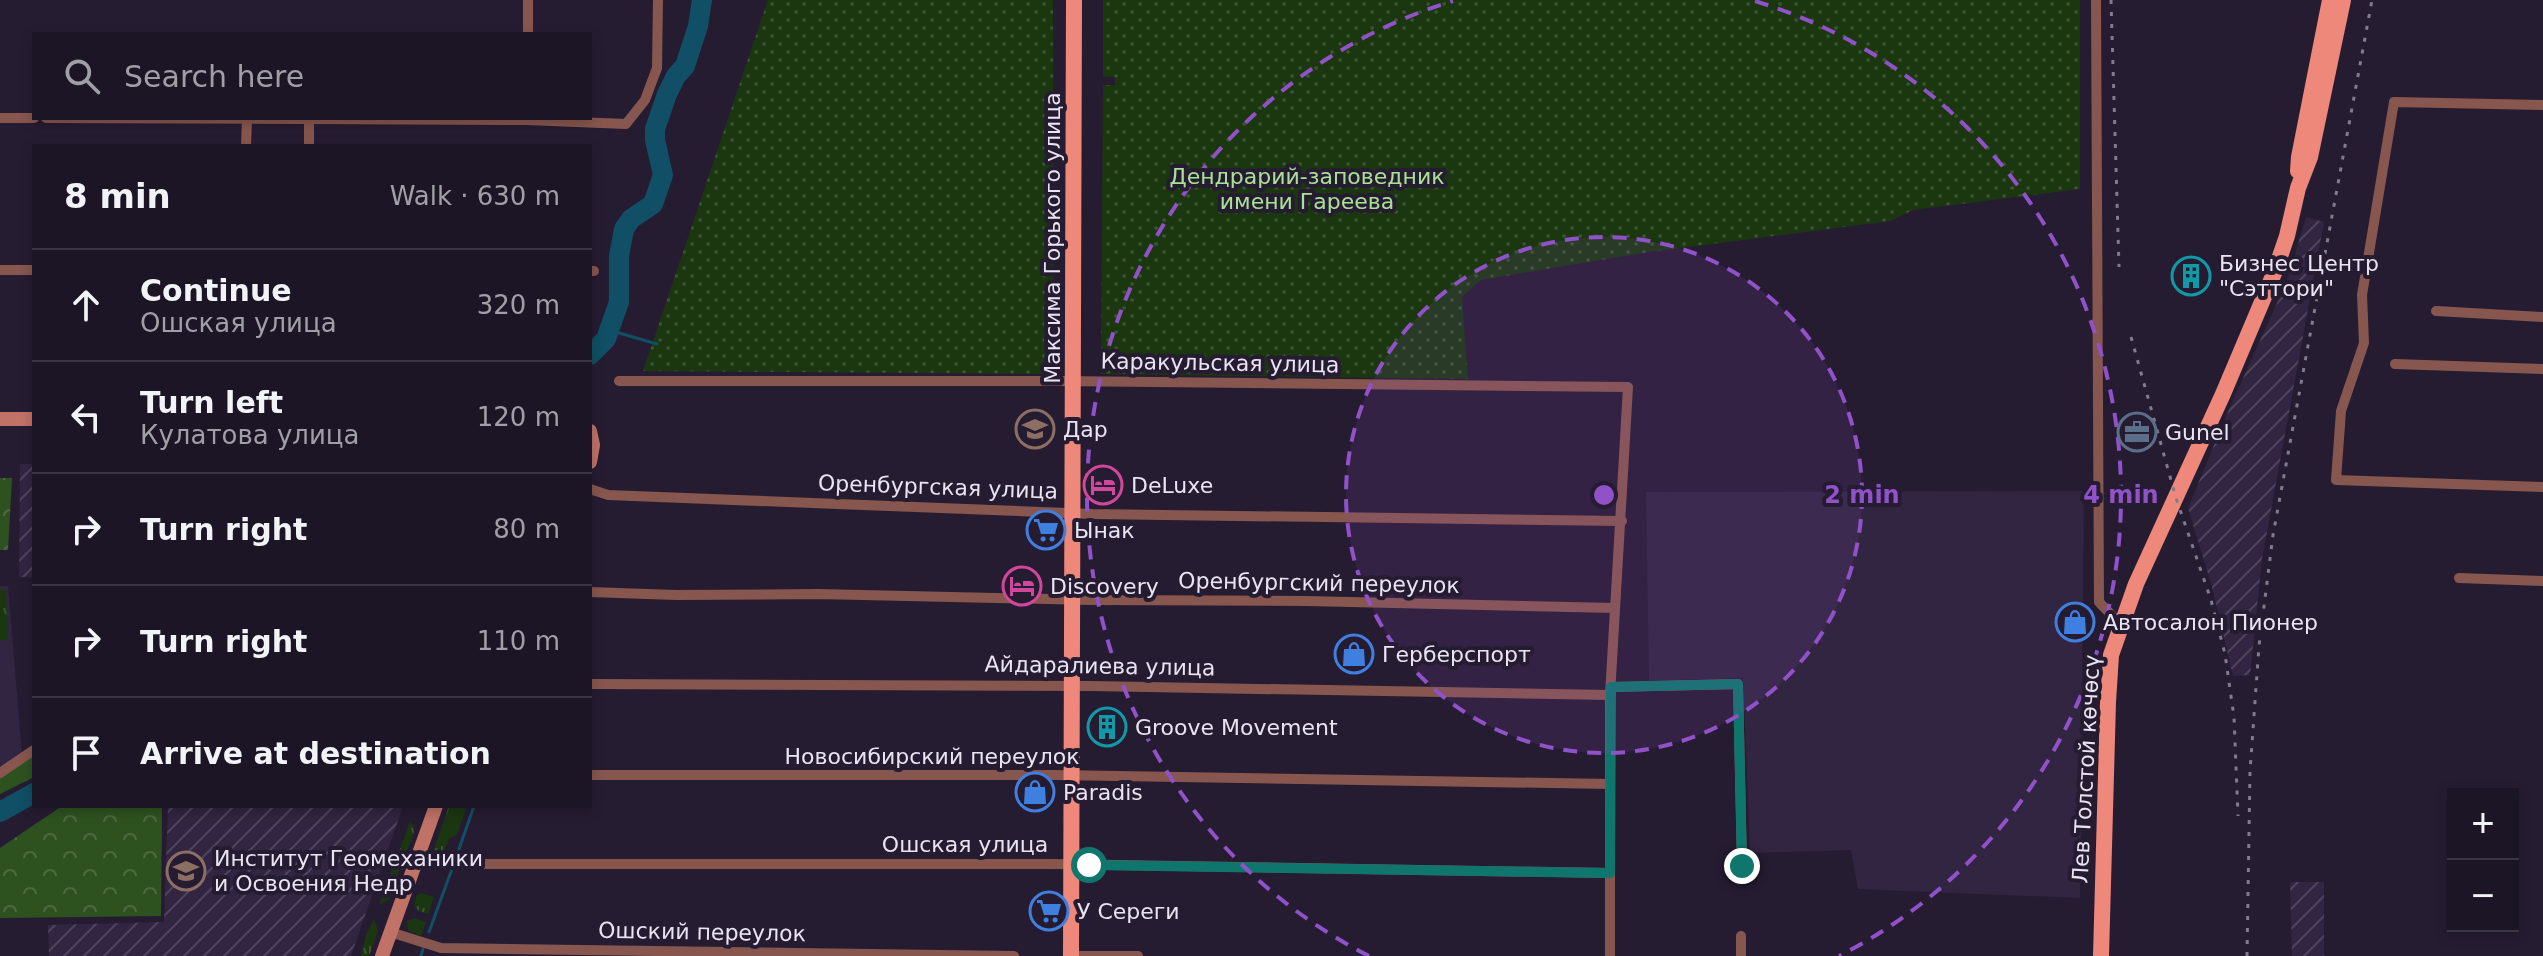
<!DOCTYPE html>
<html lang="en">
<head>
<meta charset="utf-8">
<style>
	body { margin:0; font-family:"DejaVu Sans",sans-serif; background:#251e2e; color:#f1f3f6 }
	.controls { position:absolute; right:24px; bottom:24px; display:grid; overflow:hidden; border-radius:0px; box-shadow:0 4px 12px #0003 }
	.controls button { width:72px; height:72px; display:grid; place-items:center; padding:0; border:0; border-bottom:2px solid #3a3443; background:#1c1526; color:#f1f3f6; font:40px sans-serif }
	.stop { position:absolute; width:24px; height:24px; margin:-18px; border:6px solid #0f766e; border-radius:50%; background:#fff }
	.stop.end { background:#0f766e; border-color:#fff; box-shadow:0 2px 8px #0008 }
	.list { margin:0; padding:0; list-style:none }
	h2 { display:flex; justify-content:space-between; align-items:center; height:104px; margin:0; padding:0 32px; font-size:34px }
	h2 small { font-size:26px; font-weight:400; color:#a09fa7 }
	.list li { display:grid; grid-template-columns:52px 1fr auto; gap:24px; align-items:center; box-sizing:border-box; height:112px; padding:0 32px; border-top:2px solid #3a3443 }
	.list b { display:block; font-size:30px; white-space:nowrap }
	.list p { margin:0; font-size:26px; white-space:nowrap; color:#a09fa7 }
	.list em { font-size:26px; font-style:normal; color:#a09fa7 }
	.icon { flex:none; width:44px; height:44px; fill:none; stroke:currentColor; stroke-width:2; stroke-linecap:round; stroke-linejoin:round }
	.map { position:relative; flex:none; width:2543px; height:956px; overflow:hidden }
	.search { position:absolute; background:#1c1526; box-shadow:0 4px 12px #0003; left:32px; top:32px; width:560px; height:88px; display:flex; align-items:center; gap:20px; box-sizing:border-box; padding:0 28px; border-radius:0px; color:#a09fa7; font-size:30px }
	.panel { position:absolute; background:#1c1526; box-shadow:0 4px 12px #0003; left:32px; top:144px; width:560px; height:664px; border-radius:0px }
	.map>svg:first-child { display:block }
	.built { fill:#312541 }
	.industrial { fill:url(#industrial-furrows) }
	.grass { fill:url(#grass-tufts) }
	.forest { fill:url(#forest-crowns) }
	.garden { fill:url(#garden-dots) }
	.lines { fill:none; stroke-linecap:round; stroke-linejoin:round }
	.stream { stroke:#104f65; stroke-width:3 }
	.river { stroke:#104f65; stroke-width:20 }
	.minor { stroke:#87564e; stroke-width:10 }
	.secondary { stroke:#c07267; stroke-width:14 }
	.primary { stroke:#ed887a; stroke-width:16 }
	.rail { stroke:#827a8d; stroke-width:3; stroke-dasharray:4 8; stroke-linecap:butt }
	.route { stroke:#0f766e; stroke-width:10 }
	.ring { fill:none; stroke:#9151c9; stroke-width:4; stroke-dasharray:14 10 }
	.labels { text-anchor:middle; dominant-baseline:central; stroke-width:8; stroke-linejoin:round; paint-order:stroke }
	.park-label { font-size:22px; fill:#a8e194; stroke:#261c32 }
	.street-label { font-size:22px; fill:#e9e3f2; stroke:#261c32 }
	.poi-label { font-size:22px; fill:#e9e3f2; stroke:#261c32; text-anchor:start }
	.centre { fill:#9151c9; stroke:#261c32; stroke-width:4 }
	.ring-label { font-size:24px; text-anchor:middle; font-weight:bold; fill:#9151c9; stroke:#261c32; stroke-width:8; stroke-linejoin:round; paint-order:stroke }
</style>
</head>
<body>
<div class="map">
<svg width="2543" height="956" viewBox="0 0 2543 956">
	<defs>
		<pattern id="industrial-furrows" width="10" height="10" patternUnits="userSpaceOnUse" patternTransform="scale(2)"><rect width="10" height="10" fill="#312541"/><path d="M-1 1l2-2M0 10L10 0M9 11l2-2" fill="none" stroke="#4f445d"/></pattern>
		<pattern id="grass-tufts" width="24" height="20" patternUnits="userSpaceOnUse" patternTransform="scale(2)"><rect width="24" height="20" fill="#1b3710"/><path d="M3 7l-1-3M5 7V3M7 7l1-3M15 17l-1-3M17 17v-4M19 17l1-3" fill="none" stroke="#3c5433"/></pattern>
		<pattern id="forest-crowns" width="20" height="18" patternUnits="userSpaceOnUse" patternTransform="scale(2)"><rect width="20" height="18" fill="#2d521f"/><path d="M2 6a3 3 0 1 1 6 0M12 15a3 3 0 1 1 6 0" fill="none" stroke="#4b6b40"/></pattern>
		<pattern id="garden-dots" width="8" height="8" patternUnits="userSpaceOnUse" patternTransform="scale(2)"><rect width="8" height="8" fill="#1b3710"/><path d="M2 2h.1M6 6h.1" fill="none" stroke="#3c5433" stroke-width="1.8" stroke-linecap="round"/></pattern>
	</defs>
	<rect width="100%" height="100%" fill="#261c32"/>
	<g class="built">
		<polygon points="2084,491 2080,898 1858,889 1851,850 1750,853 1743,678 1649,681 1646,492"/>
		<polygon points="0,586 8,586 22,754 0,768"/>
	</g>
	<g class="industrial">
		<polygon points="2306,217 2324,222 2262,559 2250,675 2233,676 2212,587 2188,508 2230,407 2287,281"/>
		<polygon points="20,464 34,464 34,577 19,577"/>
		<polygon points="168,806 403,806 351,956 49,956 48,925 164,922"/>
		<polygon points="2290,882 2324,882 2324,956 2292,956"/>
	</g>
	<g class="grass">
		<polygon points="6,589 8,640 0,640 0,590"/>
		<polygon points="449,806 467,806 457,834 449,839 445,849 448,858 436,856 434,849"/>
		<polygon points="410,822 413,825 414,832 388,900 379,905"/>
		<polygon points="421,893 434,897 428,914 419,911 414,906 416,896"/>
		<polygon points="415,918 426,922 421,936 408,930 407,921"/>
		<polygon points="374,919 378,931 369,956 361,956 366,935"/>
	</g>
	<g class="forest">
		<polygon points="0,478 12,478 8,550 0,550"/>
		<polygon points="34,754 34,777 0,794 0,775"/>
		<polygon points="62,806 162,806 161,916 0,918 0,848"/>
	</g>
	<g class="garden">
		<polygon points="768,0 1053,0 1054,374 643,371"/>
		<polygon points="1103,0 2080,0 2080,189 1913,210 1891,221 1649,252 1481,280 1462,297 1468,379 1101,374 1103,85 1115,85 1115,77 1103,77"/>
	</g>
	<g class="lines">
		<g class="stream">
			<polyline points="609,330 657,344"/>
			<polyline points="458,852 474,806"/>
			<polyline points="429,932 452,869"/>
			<polyline points="421,956 423,949"/>
		</g>
		<g class="river">
			<polyline points="590,355 606,339 619,302 619,256 624,229 631,219 653,204 663,175 655,140 655,129 667,94 676,76 685,66 698,26 702,0"/>
			<polyline points="0,812 34,793"/>
		</g>
		<g class="minor">
			<polyline points="2096,0 2099,602 2121,625"/>
			<polyline points="528,34 528,0"/>
			<polyline points="2543,105 2394,102 2362,295 2364,343 2341,411 2336,480 2543,487"/>
			<polyline points="0,118 34,118"/>
			<polyline points="46,118 527,120 626,124 645,100 657,68 658,0"/>
			<polyline points="246,146 247,119"/>
			<polyline points="309,146 309,119"/>
			<polyline points="0,270 34,270"/>
			<polyline points="590,271 594,271"/>
			<polyline points="2436,311 2543,317"/>
			<polyline points="2395,364 2543,369"/>
			<polyline points="619,381 1059,381 1628,387 1610,695 1610,956"/>
			<polyline points="590,489 608,495 1092,514 1622,521"/>
			<polyline points="2459,578 2543,581"/>
			<polyline points="590,592 676,595 818,594 1091,600 1306,601 1615,608"/>
			<polyline points="590,684 1091,686 1610,695"/>
			<polyline points="1611,687 1738,684 1742,866"/>
			<polyline points="0,773 34,750"/>
			<polyline points="590,775 1056,775 1610,784"/>
			<polyline points="417,861 450,864 1054,864 1610,873"/>
			<polyline points="390,932 441,948 1014,956"/>
			<polyline points="1072,956 1138,956"/>
			<polyline points="1741,956 1741,936"/>
		</g>
		<g class="secondary">
			<polyline points="0,419 34,419"/>
			<polyline points="590,431 593,445 590,462"/>
			<polyline points="382,956 436,806"/>
		</g>
		<g class="primary">
			<polyline points="2298,171 2299,157 2330,0"/>
			<polyline points="1071,956 1074,0"/>
			<polyline points="2101,956 2108,702 2111,655 2136,584 2223,394 2275,271 2287,236 2298,188 2310,157 2343,0"/>
		</g>
		<g class="rail">
			<polyline points="2111,0 2119,267"/>
			<polyline points="2131,337 2176,498 2211,600 2225,654 2234,717 2238,816"/>
			<polyline points="2247,956 2250,771 2259,646 2273,535 2372,0"/>
		</g>
	</g>
	<g class="lines">
		<polyline class="route" points="1089,865 1610,873 1611,687 1738,684 1742,866"/>
	</g>
	<circle cx="1604" cy="495" r="258" fill="#9151c9" fill-opacity=".12"/>
	<g class="ring">
		<circle cx="1604" cy="495" r="258"/>
		<path d="M1369 956A517 517 0 0 1 1453 1M1755 1A517 517 0 0 1 1839 956"/>
	</g>
	<defs>
		<g id="building-ring" transform="scale(2)"><circle r="9.5" fill="#261c32" stroke="#0f9aa8" stroke-width="1.5"/><path d="M-4-6H4V6H1V3H-1V6H-4ZM-2.5-4.3h1.7v1.8h-1.7ZM.8-4.3h1.7v1.8H.8ZM-2.5-1h1.7V.8h-1.7ZM.8-1h1.7V.8H.8Z" fill="#0f9aa8"/></g>
		<g id="school-ring" transform="scale(2)"><circle r="9.5" fill="#261c32" stroke="#8d6e63" stroke-width="1.5"/><path d="M0-5L7-2L0 1L-7-2ZM-4 1L0 2.5L4 1V4Q0 6-4 4Z" fill="#8d6e63"/></g>
		<g id="office-ring" transform="scale(2)"><circle r="9.5" fill="#261c32" stroke="#5c6f8a" stroke-width="1.5"/><path d="M-6-3h4V-5.5h4V-3h4V5H-6ZM-1-4.5V-3h2v-1.5ZM-6 0V1H6V0Z" fill="#5c6f8a"/></g>
		<g id="hotel-ring" transform="scale(2)"><circle r="9.5" fill="#261c32" stroke="#d1479c" stroke-width="1.5"/><path d="M-6-4.5h1.5V1H6V5H4.5V3h-9V5H-6ZM-4 0a1.8 1.8 0 1 1 3.6 0ZM.5 0V-2.5h3Q6-2.5 6 0Z" fill="#d1479c"/></g>
		<g id="supermarket-ring" transform="scale(2)"><circle r="9.5" fill="#261c32" stroke="#3f7fe0" stroke-width="1.5"/><path d="M-6-5.5h2.5l.6 2H6L4.5 2H-2.5L-4.4-4H-6ZM-1.5 3.2a1.3 1.3 0 1 0 .1 0ZM3 3.2a1.3 1.3 0 1 0 .1 0Z" fill="#3f7fe0"/></g>
		<g id="shop-ring" transform="scale(2)"><circle r="9.5" fill="#261c32" stroke="#3f7fe0" stroke-width="1.5"/><path d="M-5-2.5h2.3a2.7 3.5 0 0 1 5.4 0H5L5.5 6h-11ZM-1.5-2.5h3a1.5 2.3 0 0 0-3 0Z" fill="#3f7fe0"/></g>
		<g id="university-ring" transform="scale(2)"><circle r="9.5" fill="#261c32" stroke="#8d6e63" stroke-width="1.5"/><path d="M0-5L7-2L0 1L-7-2ZM-4 1L0 2.5L4 1V4Q0 6-4 4Z" fill="#8d6e63"/></g>
	</defs>
	<g fill-rule="evenodd">
		<use href="#building-ring" x="2191" y="276"/>
		<use href="#school-ring" x="1035" y="429"/>
		<use href="#office-ring" x="2137" y="432"/>
		<use href="#hotel-ring" x="1103" y="485"/>
		<use href="#supermarket-ring" x="1046" y="530"/>
		<use href="#hotel-ring" x="1022" y="586"/>
		<use href="#shop-ring" x="2075" y="622"/>
		<use href="#shop-ring" x="1354" y="654"/>
		<use href="#building-ring" x="1107" y="727"/>
		<use href="#shop-ring" x="1035" y="792"/>
		<use href="#university-ring" x="186" y="871"/>
		<use href="#supermarket-ring" x="1049" y="911"/>
	</g>
	<g class="labels">
		<g class="park-label">
			<text x="1307" y="176">Дендрарий-заповедник<tspan x="1307" dy="25">имени Гареева</tspan></text>
		</g>
		<g class="street-label">
			<text transform="translate(1052 238) rotate(-90)">Максима Горького улица</text>
			<text transform="translate(1220 363) rotate(1)">Каракульская улица</text>
			<text transform="translate(938 487) rotate(2)">Оренбургская улица</text>
			<text transform="translate(1319 583) rotate(1)">Оренбургский переулок</text>
			<text transform="translate(1100 666) rotate(1)">Айдаралиева улица</text>
			<text x="932" y="756">Новосибирский переулок</text>
			<text transform="translate(2086 769) rotate(-87)">Лев Толстой көчөсү</text>
			<text x="965" y="844">Ошская улица</text>
			<text transform="translate(702 932) rotate(1)">Ошский переулок</text>
		</g>
		<g class="poi-label">
			<text x="2219" y="263">Бизнес Центр<tspan x="2219" dy="25">"Сэттори"</tspan></text>
			<text x="1063" y="429">Дар</text>
			<text x="2165" y="432">Gunel</text>
			<text x="1131" y="485">DeLuxe</text>
			<text x="1074" y="530">Ынак</text>
			<text x="1050" y="586">Discovery</text>
			<text x="2103" y="622">Автосалон Пионер</text>
			<text x="1382" y="654">Герберспорт</text>
			<text x="1135" y="727">Groove Movement</text>
			<text x="1063" y="792">Paradis</text>
			<text x="214" y="858">Институт Геомеханики<tspan x="214" dy="25">и Освоения Недр</tspan></text>
			<text x="1077" y="911">У Сереги</text>
		</g>
	</g>
	<circle cx="1604" cy="495" r="12" class="centre"/>
	<g class="ring-label">
		<text x="1862" y="503">2 min</text>
		<text x="2121" y="503">4 min</text>
	</g>
</svg>
<div class="controls">
<button>+</button>
<button>−</button>
</div>
<div class="stop" style="left:1089px;top:865px"></div>
<div class="stop end" style="left:1742px;top:866px"></div>
<div class="search"><svg class="icon" aria-label="search" viewBox="0 0 24 24"><circle cx="10" cy="10" r="6"/><path d="M15 15l6 6"/></svg>Search here</div>
<section class="panel">
<h2>8 min<small>Walk · 630 m</small></h2>
<ul class="list">
<li><svg class="icon" aria-label="ahead" viewBox="0 0 24 24"><path d="M12 20V5M6 11l6-6 6 6"/></svg><div><b>Continue</b><p>Ошская улица</p></div><em>320 m</em></li>
<li><svg class="icon" aria-label="left" viewBox="0 0 24 24"><path d="M17 20v-9H6M10 6l-5 5 5 5"/></svg><div><b>Turn left</b><p>Кулатова улица</p></div><em>120 m</em></li>
<li><svg class="icon" aria-label="right" viewBox="0 0 24 24"><path d="M7 20v-9h11M14 6l5 5-5 5"/></svg><div><b>Turn right</b></div><em>80 m</em></li>
<li><svg class="icon" aria-label="right" viewBox="0 0 24 24"><path d="M7 20v-9h11M14 6l5 5-5 5"/></svg><div><b>Turn right</b></div><em>110 m</em></li>
<li><svg class="icon" aria-label="arrive" viewBox="0 0 24 24"><path d="M6 21V4h12l-3 4 3 4H6"/></svg><div><b>Arrive at destination</b></div></li>
</ul>
</section>
</div>
</body>
</html>
